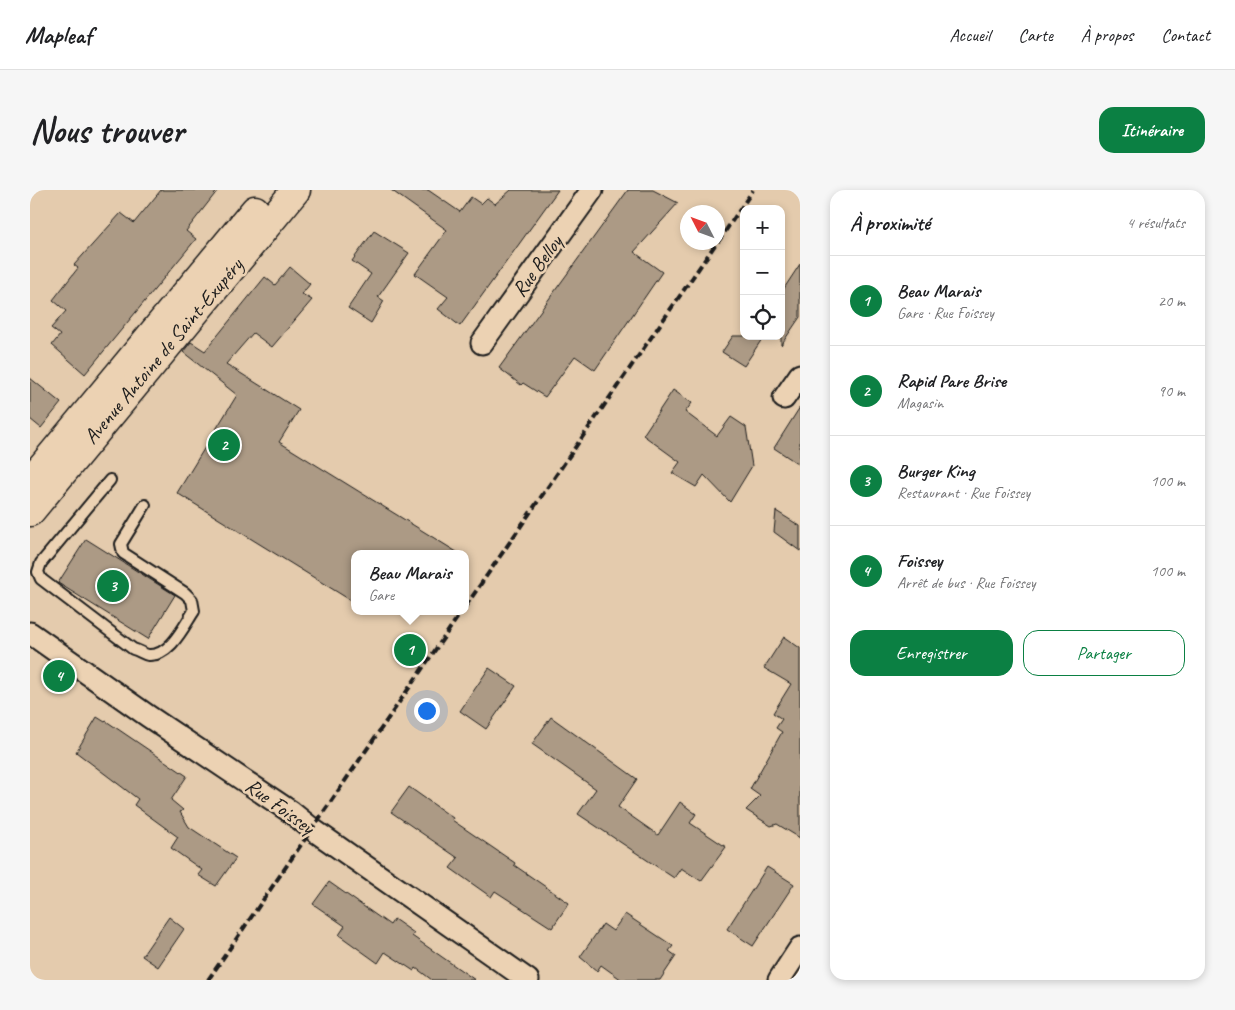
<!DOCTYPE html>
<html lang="fr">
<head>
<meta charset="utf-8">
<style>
	body { margin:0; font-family:Caveat,sans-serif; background:#f6f6f6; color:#202124 }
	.controls { position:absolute; right:15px; top:15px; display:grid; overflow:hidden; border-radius:10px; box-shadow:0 2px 8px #0003 }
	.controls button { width:45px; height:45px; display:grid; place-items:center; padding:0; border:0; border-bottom:1px solid #e0e0e0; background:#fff; color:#202124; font:25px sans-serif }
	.compass { position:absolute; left:650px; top:15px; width:45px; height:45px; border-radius:50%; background:#fff; box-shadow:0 2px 8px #0003; rotate:312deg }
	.you { position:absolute; left:396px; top:520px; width:18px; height:18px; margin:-12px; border:4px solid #fff; border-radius:50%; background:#1a73e8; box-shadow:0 0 0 8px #1a73e833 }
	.badge { display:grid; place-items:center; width:32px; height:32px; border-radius:50%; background:#0b8043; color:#fff; font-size:16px; font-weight:700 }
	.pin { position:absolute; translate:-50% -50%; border:2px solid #fff; box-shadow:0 1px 5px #0006 }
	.popup { position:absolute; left:321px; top:360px; width:118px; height:65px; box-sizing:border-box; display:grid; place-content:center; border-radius:10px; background:#fff; filter:drop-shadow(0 1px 4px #0005); font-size:16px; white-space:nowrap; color:#757577 }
	.popup b { font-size:19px; color:#202124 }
	.popup::after { content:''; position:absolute; left:50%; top:100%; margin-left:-10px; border:10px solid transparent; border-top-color:#fff }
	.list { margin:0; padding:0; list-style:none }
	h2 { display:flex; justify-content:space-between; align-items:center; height:65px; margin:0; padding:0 20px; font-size:21px }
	h2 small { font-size:16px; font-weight:400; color:#757577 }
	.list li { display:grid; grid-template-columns:32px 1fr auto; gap:15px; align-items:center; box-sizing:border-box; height:90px; padding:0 20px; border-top:1px solid #e0e0e0 }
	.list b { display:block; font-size:19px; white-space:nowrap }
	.list p { margin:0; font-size:16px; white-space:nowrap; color:#757577 }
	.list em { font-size:16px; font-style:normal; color:#757577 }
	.actions { display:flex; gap:10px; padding:15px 20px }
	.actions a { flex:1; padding:11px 0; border:1px solid #0b8043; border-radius:15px; text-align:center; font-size:18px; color:#0b8043 }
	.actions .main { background:#0b8043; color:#fff }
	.icon { flex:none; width:28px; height:28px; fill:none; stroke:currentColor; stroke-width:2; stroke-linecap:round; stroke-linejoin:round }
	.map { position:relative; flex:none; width:770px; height:790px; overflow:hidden; border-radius:15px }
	header { display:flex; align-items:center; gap:30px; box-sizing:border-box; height:70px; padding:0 25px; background:#fff; border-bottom:1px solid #e0e0e0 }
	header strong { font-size:24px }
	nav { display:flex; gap:28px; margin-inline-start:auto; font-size:18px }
	.intro { display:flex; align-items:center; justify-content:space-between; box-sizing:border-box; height:120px; padding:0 30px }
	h1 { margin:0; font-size:35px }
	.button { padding:12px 22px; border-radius:15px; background:#0b8043; color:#fff; font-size:18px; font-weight:700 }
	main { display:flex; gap:30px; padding:0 30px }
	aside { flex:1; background:#fff; border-radius:15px; box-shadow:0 2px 8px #0003 }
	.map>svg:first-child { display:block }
	.building { fill:#ac9a85; stroke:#1c1c1c }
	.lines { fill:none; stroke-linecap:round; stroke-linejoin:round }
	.service-casing { stroke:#1c1c1c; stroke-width:14 }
	.minor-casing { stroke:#1c1c1c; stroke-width:25 }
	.secondary-casing { stroke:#1c1c1c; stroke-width:31 }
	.service { stroke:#ecd2b3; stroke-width:10 }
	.minor { stroke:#ecd2b3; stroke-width:21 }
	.secondary { stroke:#ecd2b3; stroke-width:28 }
	.rail { stroke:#1c1c1c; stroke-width:4; stroke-dasharray:8 4; stroke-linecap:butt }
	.labels { text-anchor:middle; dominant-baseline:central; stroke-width:5; stroke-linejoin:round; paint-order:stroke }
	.street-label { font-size:21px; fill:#1c1c1c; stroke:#ecd2b3 }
</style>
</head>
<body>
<header>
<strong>Mapleaf</strong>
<nav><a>Accueil</a><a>Carte</a><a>À propos</a><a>Contact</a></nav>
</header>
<div class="intro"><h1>Nous trouver</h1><a class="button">Itinéraire</a></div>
<main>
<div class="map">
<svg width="770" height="790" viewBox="0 0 770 790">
	<rect width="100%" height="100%" fill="#e4cbad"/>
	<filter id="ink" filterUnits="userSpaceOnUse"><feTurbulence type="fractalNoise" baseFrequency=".02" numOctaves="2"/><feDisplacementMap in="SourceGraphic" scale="10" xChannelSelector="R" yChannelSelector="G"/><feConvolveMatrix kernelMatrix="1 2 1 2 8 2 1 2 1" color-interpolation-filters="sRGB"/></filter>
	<g filter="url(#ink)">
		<g class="building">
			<polygon points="131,0 188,0 156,41 166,49 55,184 22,155 30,145 21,138 36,121 23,110 48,78 44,75 91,23 104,33"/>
			<polygon points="361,0 398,0 430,22 441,7 451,14 457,8 465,14 481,0 528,0 430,136 408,119 418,107 385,84 417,40"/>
			<polygon points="598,0 623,0 648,13 604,62 632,82 565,180 545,166 515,207 493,193 491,195 469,178"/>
			<polygon points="344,41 379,63 348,107 354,111 341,133 318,118 341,84 322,71"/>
			<polygon points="770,74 770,127 751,155 751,103"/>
			<polygon points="260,77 280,94 272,104 282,110 242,157 223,143 196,174 269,220 249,252 430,364 325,364 325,413 147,303 207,205 153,162 161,152 175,161 235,87 245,95"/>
			<polygon points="703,146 734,146 714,176 692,162"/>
			<polygon points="0,188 31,213 11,238 0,229"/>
			<polygon points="643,200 662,213 655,222 687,246 701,227 716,237 722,276 700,312 674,285 666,297 642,283 650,272 613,245"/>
			<polygon points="770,217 770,275 744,258"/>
			<polygon points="746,321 770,336 770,361 744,342"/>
			<polygon points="56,349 145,405 118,449 28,393"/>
			<polygon points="754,447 770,458 770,648 747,634 741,636 716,620 730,606 720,599 752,542 746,538 752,529 743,523 761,494 734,478"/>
			<polygon points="459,478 486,496 456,539 430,521"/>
			<polygon points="67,527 75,532 76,531 157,586 141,610 153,620 150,622 159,637 206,668 186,696 168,685 172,680 141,658 148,647 104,615 108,609 46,562"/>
			<polygon points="521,527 607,589 588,617 628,645 650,612 666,624 660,633 696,657 671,691 651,678 644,688 548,624 566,599 502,554"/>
			<polygon points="379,597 423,628 422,630 485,673 484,675 539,713 522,738 465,701 461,707 420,678 428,668 361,622"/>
			<polygon points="737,677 764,694 723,756 697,739"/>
			<polygon points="299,692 360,735 364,729 384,743 382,746 445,790 402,790 386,778 384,781 355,762 348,773 309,745 315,736 283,714"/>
			<polygon points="595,724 643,756 639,761 646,766 630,790 592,790 571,775 567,781 550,767 573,734 583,741"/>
			<polygon points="139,727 154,739 128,777 112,766"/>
		</g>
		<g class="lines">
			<g class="service-casing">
				<path id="service" d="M 80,290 L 11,373 L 8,382 L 11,389 L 103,459 C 108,460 113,464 118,465 C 140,467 154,436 164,421 L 162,410 L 155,403 L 93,363 L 91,354 L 115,315"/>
			</g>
			<g class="minor-casing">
				<g id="minor">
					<polyline points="452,153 562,0"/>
					<polyline points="754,208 770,185"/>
					<polyline points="0,443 118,526 261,622 282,639 498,790"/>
					<polyline points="749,790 770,758"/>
				</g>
			</g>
			<g class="secondary-casing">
				<g id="secondary">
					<polyline points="0,291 225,20"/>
					<polyline points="0,322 266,0"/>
				</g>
			</g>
			<use href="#service" class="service"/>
			<use href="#minor" class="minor"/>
			<use href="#secondary" class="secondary"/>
			<g class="rail">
				<polyline points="688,52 723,0"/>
				<polyline points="435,417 687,52"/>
				<polyline points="178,790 432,421"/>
			</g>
		</g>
	</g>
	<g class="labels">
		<g class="street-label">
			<text transform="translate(507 76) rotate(-54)">Rue Belloy</text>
			<text transform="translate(133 161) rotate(-50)">Avenue Antoine de Saint-Exupéry</text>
			<text transform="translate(250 616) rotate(36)">Rue Foissey</text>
		</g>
	</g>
</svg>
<div class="controls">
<button>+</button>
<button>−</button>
<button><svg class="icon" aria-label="locate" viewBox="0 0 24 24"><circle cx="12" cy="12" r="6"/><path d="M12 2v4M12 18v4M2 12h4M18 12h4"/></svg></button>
</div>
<svg class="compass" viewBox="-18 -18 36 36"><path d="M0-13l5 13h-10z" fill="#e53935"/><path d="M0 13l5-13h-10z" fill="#757577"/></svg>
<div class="you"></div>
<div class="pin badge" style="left:380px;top:460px">1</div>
<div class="popup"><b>Beau Marais</b>Gare</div>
<div class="pin badge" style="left:194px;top:255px">2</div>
<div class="pin badge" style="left:83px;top:396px">3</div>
<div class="pin badge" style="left:29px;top:486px">4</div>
</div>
<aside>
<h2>À proximité<small>4 résultats</small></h2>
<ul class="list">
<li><span class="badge">1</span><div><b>Beau Marais</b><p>Gare · Rue Foissey</p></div><em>20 m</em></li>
<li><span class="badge">2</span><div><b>Rapid Pare Brise</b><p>Magasin</p></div><em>90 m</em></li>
<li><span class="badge">3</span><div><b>Burger King</b><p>Restaurant · Rue Foissey</p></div><em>100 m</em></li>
<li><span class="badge">4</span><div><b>Foissey</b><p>Arrêt de bus · Rue Foissey</p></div><em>100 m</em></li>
</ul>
<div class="actions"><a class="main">Enregistrer</a><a>Partager</a></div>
</aside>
</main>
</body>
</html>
